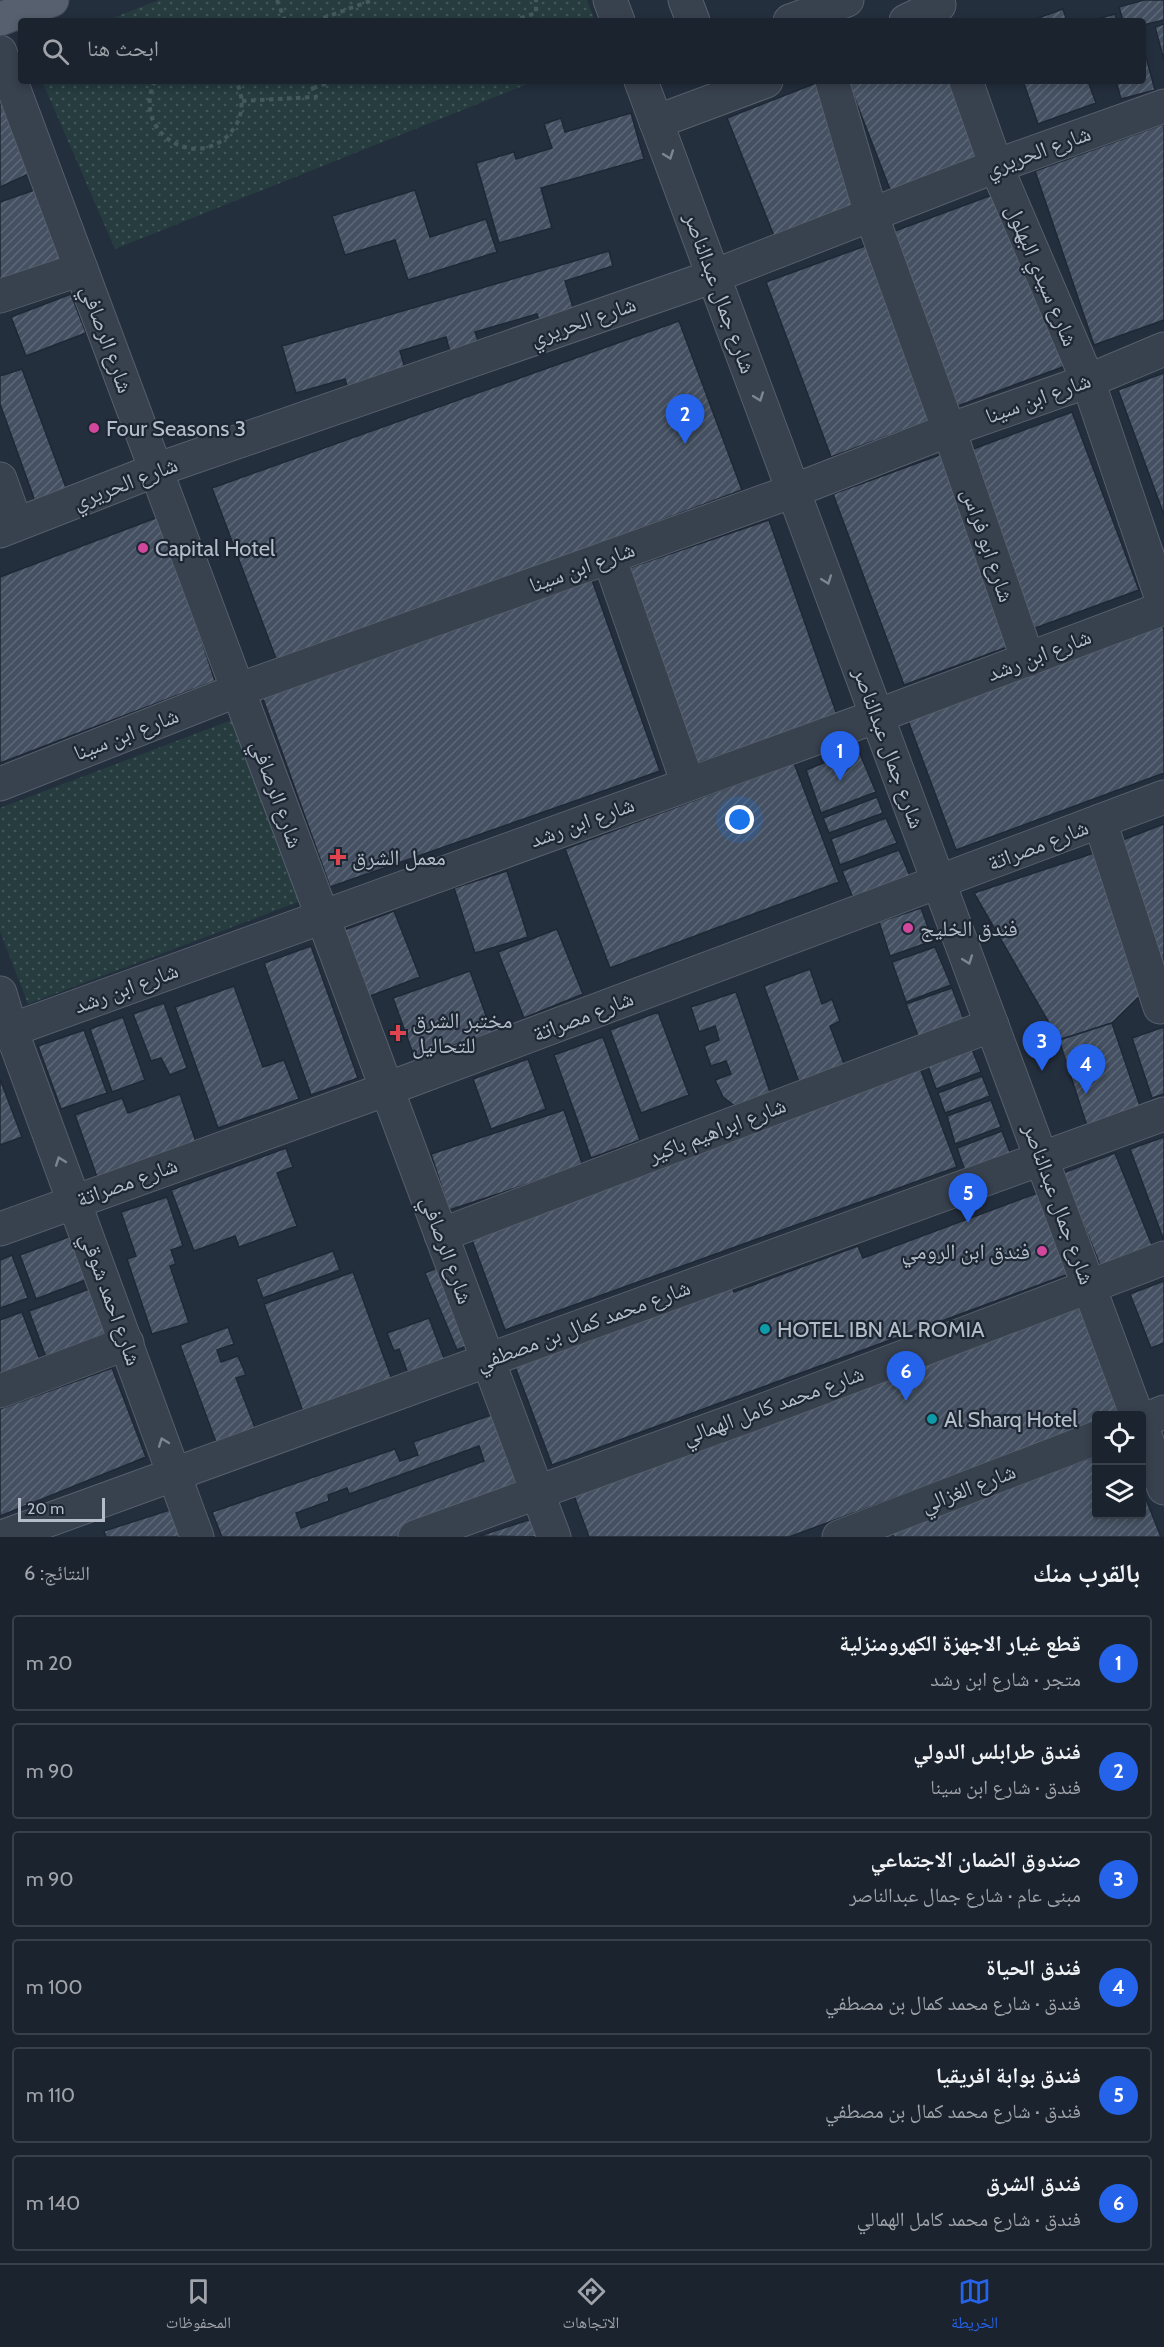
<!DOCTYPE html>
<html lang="ar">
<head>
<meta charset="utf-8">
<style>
	body { margin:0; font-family:Cabin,"Noto Naskh Arabic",sans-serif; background:#282f3a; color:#f1f3f6; direction:rtl }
	.controls { position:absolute; right:18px; bottom:18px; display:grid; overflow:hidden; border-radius:6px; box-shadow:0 3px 9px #0003 }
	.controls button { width:54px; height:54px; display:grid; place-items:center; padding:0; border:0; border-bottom:2px solid #39404a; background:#1b232e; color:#f1f3f6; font:30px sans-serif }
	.scale { position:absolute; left:18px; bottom:15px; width:87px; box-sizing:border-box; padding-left:6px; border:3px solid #b4bcc9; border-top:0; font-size:16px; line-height:21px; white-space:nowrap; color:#b4bcc9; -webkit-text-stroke:4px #1d2633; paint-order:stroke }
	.you { position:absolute; left:740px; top:820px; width:21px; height:21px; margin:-15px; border:4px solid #fff; border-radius:50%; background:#1a73e8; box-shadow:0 0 0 9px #1a73e833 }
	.badge { display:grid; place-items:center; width:39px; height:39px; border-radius:50%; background:#2563eb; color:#fff; font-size:20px; font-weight:700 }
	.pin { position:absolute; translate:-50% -50px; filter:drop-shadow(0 2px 3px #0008) }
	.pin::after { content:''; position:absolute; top:32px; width:21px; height:18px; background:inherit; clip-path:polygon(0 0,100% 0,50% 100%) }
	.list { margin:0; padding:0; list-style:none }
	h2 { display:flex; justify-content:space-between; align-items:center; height:78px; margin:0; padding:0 24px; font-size:26px }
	h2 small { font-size:20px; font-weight:400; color:#a0a4aa }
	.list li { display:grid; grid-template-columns:39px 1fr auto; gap:18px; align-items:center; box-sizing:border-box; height:96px; margin:0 12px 12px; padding:0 12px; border:2px solid #39404a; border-radius:6px }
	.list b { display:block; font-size:22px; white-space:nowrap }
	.list p { margin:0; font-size:20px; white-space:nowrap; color:#a0a4aa }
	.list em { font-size:20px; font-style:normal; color:#a0a4aa }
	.icon { flex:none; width:33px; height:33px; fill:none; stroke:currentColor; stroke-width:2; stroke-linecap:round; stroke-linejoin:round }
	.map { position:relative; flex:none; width:1164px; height:1537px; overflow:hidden; direction:ltr }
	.search { position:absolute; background:#1b232e; box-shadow:0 3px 9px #0003; left:18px; right:18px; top:18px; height:66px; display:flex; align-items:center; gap:15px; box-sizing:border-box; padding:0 21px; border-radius:6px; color:#a0a4aa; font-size:22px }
	.sheet { height:726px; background:#1b232e }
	nav { display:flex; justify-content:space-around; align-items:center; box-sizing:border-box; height:84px; border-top:2px solid #39404a; background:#1b232e; font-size:16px; color:#a0a4aa }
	nav a { display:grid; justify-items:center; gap:3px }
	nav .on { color:#2563eb }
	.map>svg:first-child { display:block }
	.park { fill:url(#park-dots) }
	.building { fill:url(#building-hatch); stroke:#1f2835; stroke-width:1.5; fill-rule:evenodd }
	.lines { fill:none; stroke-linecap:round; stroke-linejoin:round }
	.minor-casing { stroke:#565f6c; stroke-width:35 }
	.major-casing { stroke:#414a57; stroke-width:35 }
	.path { stroke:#44595c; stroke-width:4; stroke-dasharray:4.5 4.5; stroke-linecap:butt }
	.minor { stroke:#38414e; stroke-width:33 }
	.major { stroke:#56606e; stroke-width:33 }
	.oneway { stroke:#7c8592 }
	.hotel-dot { fill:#d1479c; stroke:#1d2633; stroke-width:2 }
	.health-dot { fill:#e0444e; stroke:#1d2633; stroke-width:2 }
	.culture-dot { fill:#0f9aa8; stroke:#1d2633; stroke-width:2 }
	.labels { text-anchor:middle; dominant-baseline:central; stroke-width:4.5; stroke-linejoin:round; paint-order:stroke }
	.street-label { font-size:22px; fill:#b4bcc9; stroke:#1d2633 }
	.poi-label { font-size:22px; fill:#b4bcc9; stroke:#1d2633; text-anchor:start }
</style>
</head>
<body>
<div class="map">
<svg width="1164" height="1537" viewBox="0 0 1164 1537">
	<defs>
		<pattern id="park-dots" width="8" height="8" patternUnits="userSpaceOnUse" patternTransform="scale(1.5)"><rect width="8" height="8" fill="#263c3f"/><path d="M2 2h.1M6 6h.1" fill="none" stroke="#435659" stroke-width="1.8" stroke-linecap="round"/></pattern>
		<pattern id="building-hatch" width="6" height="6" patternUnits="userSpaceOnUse" patternTransform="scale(1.5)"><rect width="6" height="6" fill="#455162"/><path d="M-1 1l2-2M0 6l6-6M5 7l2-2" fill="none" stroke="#5d6877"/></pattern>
	</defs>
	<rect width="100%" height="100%" fill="#242f3e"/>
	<g class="park">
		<polygon points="159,0 587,0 595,21 105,21"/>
		<polygon points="42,81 535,81 115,249"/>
		<polygon points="237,718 306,899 28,1004 0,931 0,808"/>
	</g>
	<g class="building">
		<polygon points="1144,0 1164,0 1164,20 1143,25 1143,21 1123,21 1119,7"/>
		<polygon points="1063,9 1067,21 1030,21"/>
		<polygon points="1115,14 1117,21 1090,21"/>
		<polygon points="1164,24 1164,60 1155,27"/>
		<polygon points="1143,46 1155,90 1121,99 1116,81 1143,81"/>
		<polygon points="848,81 963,81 991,154 891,192"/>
		<polygon points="1023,81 1088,81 1096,103 1038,124"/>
		<polygon points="816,83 865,206 776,241 727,118"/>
		<polygon points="0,98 33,172 0,187"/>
		<polygon points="631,113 644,159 541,188 552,228 499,243 476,163 514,152 516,159 552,148 544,124 561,118 565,132"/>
		<polygon points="1164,124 1164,320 1094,345 1035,171"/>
		<polygon points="43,187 70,265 0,290 0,202"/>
		<polygon points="415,190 430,237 486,219 497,252 408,280 395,240 345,255 332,216"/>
		<polygon points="1003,191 1068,365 958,406 892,232"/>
		<polygon points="876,242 941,416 831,457 766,282"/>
		<polygon points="609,251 613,266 565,281 575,314 540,324 537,314 475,332 479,343 450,352 446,337 400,351 406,372 348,389 345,379 296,393 282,346"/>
		<polygon points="71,294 86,333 26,356 11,317"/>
		<polygon points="679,321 742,490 278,664 212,488"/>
		<polygon points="22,369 68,493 36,504 0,404 0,376"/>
		<polygon points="1164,373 1164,515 1118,390"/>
		<polygon points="1072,412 1139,590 1027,631 960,454"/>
		<polygon points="945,453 1016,644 904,685 833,494"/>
		<polygon points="161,516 215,681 0,763 0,577"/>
		<polygon points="769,520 837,715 686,767 617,572"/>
		<polygon points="592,580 660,771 330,887 262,696"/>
		<polygon points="1162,624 1164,630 1164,773 956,850 907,718"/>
		<polygon points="858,749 876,792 821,813 806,770"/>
		<polygon points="794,763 839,882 610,968 565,849"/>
		<polygon points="877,797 883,813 829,833 823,818"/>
		<polygon points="886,818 897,843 840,865 831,839"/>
		<polygon points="1164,824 1164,973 1120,841"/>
		<polygon points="899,850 910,876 853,898 842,871"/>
		<polygon points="1094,853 1145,991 1112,1023 1059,1040 974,893"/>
		<polygon points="507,871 528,937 475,953 454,888"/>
		<polygon points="921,908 933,941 890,956 879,922"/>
		<polygon points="394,911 420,977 365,998 339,932"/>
		<polygon points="557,929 583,994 524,1018 498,952"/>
		<polygon points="311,946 358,1078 311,1095 264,963"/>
		<polygon points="935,947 951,985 906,1002 892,962"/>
		<polygon points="810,969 822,1004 832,999 840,1021 830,1026 846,1069 800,1085 764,986"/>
		<polygon points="470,971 492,1032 415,1059 393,998"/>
		<polygon points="234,986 263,1067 284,1060 299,1099 218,1128 175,1007"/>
		<polygon points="952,988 966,1025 920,1041 906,1004"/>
		<polygon points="736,992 771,1095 736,1107 723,1097 715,1080 731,1074 726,1061 711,1066 704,1046 719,1040 715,1026 699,1032 691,1007"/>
		<polygon points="164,1003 187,1068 170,1075 161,1058 151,1061 133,1014"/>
		<polygon points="658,1012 689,1095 641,1113 610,1030"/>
		<polygon points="123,1017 145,1080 112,1092 90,1029"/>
		<polygon points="1112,1023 1141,1109 1087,1126 1059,1040"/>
		<polygon points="1164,1027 1164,1094 1152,1098 1132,1038"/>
		<polygon points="84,1030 107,1093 61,1109 38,1046"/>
		<polygon points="603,1037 640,1140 591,1158 554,1055"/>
		<polygon points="970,1044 981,1072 936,1089 928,1066"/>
		<polygon points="528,1059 546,1109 491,1129 473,1079"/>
		<polygon points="920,1068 957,1167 505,1330 469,1232"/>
		<polygon points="982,1076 990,1096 945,1113 938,1093"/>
		<polygon points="0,1079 22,1137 0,1145"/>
		<polygon points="180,1094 196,1142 97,1177 75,1115 122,1098 128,1113"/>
		<polygon points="991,1100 1001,1127 955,1144 947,1116"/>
		<polygon points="564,1110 583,1166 449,1210 431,1154"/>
		<polygon points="1002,1131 1011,1155 965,1171 957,1148"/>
		<polygon points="1164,1137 1164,1241 1130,1149"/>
		<polygon points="286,1148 293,1167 277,1173 297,1226 239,1247 235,1236 194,1251 171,1190"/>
		<polygon points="1115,1153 1154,1250 1102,1270 1063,1173"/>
		<polygon points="1043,1191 1074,1272 552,1465 514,1364 731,1284 734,1292 858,1246 863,1258"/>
		<polygon points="167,1197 183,1246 171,1250 176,1264 170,1266 189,1323 152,1334 127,1259 136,1256 121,1212"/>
		<polygon points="71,1236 88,1279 36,1299 20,1255"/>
		<polygon points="333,1251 340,1270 263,1298 256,1279"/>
		<polygon points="12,1255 28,1298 0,1308 0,1260"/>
		<polygon points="442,1266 473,1343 457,1350 425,1273"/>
		<polygon points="353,1272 394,1385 305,1417 264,1304"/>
		<polygon points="1164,1281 1164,1343 1151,1348 1130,1294"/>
		<polygon points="92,1288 110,1337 47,1360 29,1311"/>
		<polygon points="1079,1301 1119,1415 1096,1416 1096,1423 789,1537 589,1537 573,1493"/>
		<polygon points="22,1312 40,1360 0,1375 0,1320"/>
		<polygon points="429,1318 448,1369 411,1382 399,1349 394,1351 387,1333"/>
		<polygon points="228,1327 234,1344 217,1350 221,1362 238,1356 246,1375 236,1378 259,1438 220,1453 180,1345"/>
		<polygon points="112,1368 146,1457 0,1516 0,1409"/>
		<path d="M 500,1412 L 533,1502 L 436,1537 L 222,1537 L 212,1512 L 395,1449 L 400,1461 L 418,1455 L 413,1442 ZM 479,1446 L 484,1461 L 301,1528 L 296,1513 L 329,1501 L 328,1495 L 347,1488 L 349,1494 Z"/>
		<polygon points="1096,1456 1096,1514 1142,1514 1142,1489 1161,1537 894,1537 891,1530"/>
		<polygon points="176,1508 185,1537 106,1537 104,1531"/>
		<polygon points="538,1517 545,1537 479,1536"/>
	</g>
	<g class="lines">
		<g class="minor-casing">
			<g id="minor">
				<polyline points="610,0 618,21"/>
				<polyline points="685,0 693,21"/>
				<polyline points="790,21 847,0"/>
				<polyline points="906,21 939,5"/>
				<polyline points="0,52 554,1537"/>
				<polyline points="641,81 1137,1416"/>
				<polyline points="832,81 871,214 949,430 1028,660"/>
				<polyline points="966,81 996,166 1088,381 1164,605"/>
				<polyline points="656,122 766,81"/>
				<polyline points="0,296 81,269"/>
				<polyline points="0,479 16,524"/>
				<polyline points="0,531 156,470 714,276 996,166 1164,106"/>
				<polyline points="609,557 688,784"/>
				<polyline points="0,784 238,690 793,491 949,430 1088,381 1164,349"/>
				<polyline points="1100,821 1160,1007 1164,1006"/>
				<polyline points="0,993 11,1030 197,1537"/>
				<polyline points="0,1034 877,716 1164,608"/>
				<polyline points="0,1229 387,1089 1164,797"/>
				<polyline points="441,1235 992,1025"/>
				<polyline points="0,1391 127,1343"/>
				<polyline points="1142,1421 1164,1412"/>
				<polyline points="1142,1427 1164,1488"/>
				<polyline points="2,1537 1164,1114"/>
				<polyline points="415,1537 756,1413 1164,1258"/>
				<polyline points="839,1537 1096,1438"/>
			</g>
		</g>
		<g class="major-casing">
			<polyline id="major" points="0,19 52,0"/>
		</g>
		<g class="path">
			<polyline points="277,0 285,21"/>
			<polyline points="315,21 373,0"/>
			<polyline points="512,21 536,13 536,0"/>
			<path d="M 155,81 C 129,135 204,177 236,125 C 244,111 243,95 236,81"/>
			<polyline points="313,88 334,81"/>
			<polyline points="242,101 316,97 310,81"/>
		</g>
		<use href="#minor" class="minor"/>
		<use href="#major" class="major"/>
	</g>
	<defs><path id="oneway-chevron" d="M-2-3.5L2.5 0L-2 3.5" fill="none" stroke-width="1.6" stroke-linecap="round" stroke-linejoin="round" transform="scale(1.5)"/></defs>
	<g class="oneway">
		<use href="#oneway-chevron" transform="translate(669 155) rotate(70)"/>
		<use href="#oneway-chevron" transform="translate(759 397) rotate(70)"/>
		<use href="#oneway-chevron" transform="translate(827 580) rotate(70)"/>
		<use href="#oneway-chevron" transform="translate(968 960) rotate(70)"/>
		<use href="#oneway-chevron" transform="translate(60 1161) rotate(-110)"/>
		<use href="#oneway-chevron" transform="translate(163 1442) rotate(-110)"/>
	</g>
	<g class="hotel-dot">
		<circle cx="94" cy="428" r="6"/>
		<circle cx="143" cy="548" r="6"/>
		<circle cx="908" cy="928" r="6"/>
		<circle cx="1042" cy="1251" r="6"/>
	</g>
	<g class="health-dot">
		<path d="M335 848h6v6h6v6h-6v6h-6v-6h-6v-6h6z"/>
		<path d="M395 1024h6v6h6v6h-6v6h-6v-6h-6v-6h6z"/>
	</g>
	<g class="culture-dot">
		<circle cx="765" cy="1329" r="6"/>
		<circle cx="932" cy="1419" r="6"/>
	</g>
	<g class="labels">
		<g class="street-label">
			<text transform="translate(1038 151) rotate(-20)">شارع الحريري</text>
			<text transform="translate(1042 275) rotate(67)">شارع سيدي البهلول</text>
			<text transform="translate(720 293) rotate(70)">شارع جمال عبدالناصر</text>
			<text transform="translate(583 321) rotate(-19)">شارع الحريري</text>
			<text transform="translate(107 339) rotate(70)">شارع الرصافي</text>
			<text transform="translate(1038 398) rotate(-20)">شارع ابن سينا</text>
			<text transform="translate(125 483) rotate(-21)">شارع الحريري</text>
			<text transform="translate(988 545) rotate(71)">شارع ابو فراس</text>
			<text transform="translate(582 567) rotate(-20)">شارع ابن سينا</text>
			<text transform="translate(1039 655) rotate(-21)">شارع ابن رشد</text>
			<text transform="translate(126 734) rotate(-21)">شارع ابن سينا</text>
			<text transform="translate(889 748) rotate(70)">شارع جمال عبدالناصر</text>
			<text transform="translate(277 794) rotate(70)">شارع الرصافي</text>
			<text transform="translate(582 822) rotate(-20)">شارع ابن رشد</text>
			<text transform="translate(1038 845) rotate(-21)">شارع مصراتة</text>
			<text transform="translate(126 988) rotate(-20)">شارع ابن رشد</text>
			<text transform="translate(583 1016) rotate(-21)">شارع مصراتة</text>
			<text transform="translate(717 1130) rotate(-21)">شارع ابراهيم باكير</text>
			<text transform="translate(127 1182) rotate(-20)">شارع مصراتة</text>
			<text transform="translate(1059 1204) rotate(70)">شارع جمال عبدالناصر</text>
			<text transform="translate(447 1250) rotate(70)">شارع الرصافي</text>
			<text transform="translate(111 1299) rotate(70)">شارع احمد شوقي</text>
			<text transform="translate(583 1325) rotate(-20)">شارع محمد كمال بن مصطفي</text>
			<text transform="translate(773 1405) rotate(-20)">شارع محمد كامل الهمالي</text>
			<text transform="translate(968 1488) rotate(-21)">شارع الغزالي</text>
		</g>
		<g class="poi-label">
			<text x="106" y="428">Four Seasons 3</text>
			<text x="155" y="548">Capital Hotel</text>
			<text x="352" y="857">معمل الشرق</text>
			<text x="920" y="928">فندق الخليج</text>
			<text x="412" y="1020">مختبر الشرق<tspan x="412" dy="25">للتحاليل</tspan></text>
			<text x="1030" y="1251" text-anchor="end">فندق ابن الرومي</text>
			<text x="777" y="1329">HOTEL IBN AL ROMIA</text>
			<text x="944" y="1419">Al Sharq Hotel</text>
		</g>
	</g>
</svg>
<div class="controls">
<button><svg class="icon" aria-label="locate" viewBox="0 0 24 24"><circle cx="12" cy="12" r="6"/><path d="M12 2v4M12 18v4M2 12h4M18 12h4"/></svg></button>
<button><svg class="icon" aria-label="layers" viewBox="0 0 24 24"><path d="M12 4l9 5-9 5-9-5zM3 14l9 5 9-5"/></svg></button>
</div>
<div class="scale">20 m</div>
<div class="you"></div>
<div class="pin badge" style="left:840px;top:781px">1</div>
<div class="pin badge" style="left:685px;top:444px">2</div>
<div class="pin badge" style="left:1042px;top:1071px">3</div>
<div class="pin badge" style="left:1086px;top:1094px">4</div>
<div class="pin badge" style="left:968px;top:1223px">5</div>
<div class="pin badge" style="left:906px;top:1401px">6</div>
<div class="search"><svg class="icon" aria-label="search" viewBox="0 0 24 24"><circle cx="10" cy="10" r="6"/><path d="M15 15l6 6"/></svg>ابحث هنا</div>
</div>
<section class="sheet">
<h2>بالقرب منك<small>النتائج: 6</small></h2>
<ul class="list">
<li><span class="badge">1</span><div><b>قطع غيار الاجهزة الكهرومنزلية</b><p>متجر · شارع ابن رشد</p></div><em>20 m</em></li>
<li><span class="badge">2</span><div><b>فندق طرابلس الدولي</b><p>فندق · شارع ابن سينا</p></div><em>90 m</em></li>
<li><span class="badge">3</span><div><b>صندوق الضمان الاجتماعي</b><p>مبنى عام · شارع جمال عبدالناصر</p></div><em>90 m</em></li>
<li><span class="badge">4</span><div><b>فندق الحياة</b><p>فندق · شارع محمد كمال بن مصطفي</p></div><em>100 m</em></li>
<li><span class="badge">5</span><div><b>فندق بوابة افريقيا</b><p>فندق · شارع محمد كمال بن مصطفي</p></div><em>110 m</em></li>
<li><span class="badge">6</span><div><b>فندق الشرق</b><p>فندق · شارع محمد كامل الهمالي</p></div><em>140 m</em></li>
</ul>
</section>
<nav>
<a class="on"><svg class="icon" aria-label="map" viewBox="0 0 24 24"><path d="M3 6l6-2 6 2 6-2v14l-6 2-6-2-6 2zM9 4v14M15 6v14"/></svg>الخريطة</a>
<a><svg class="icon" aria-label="directions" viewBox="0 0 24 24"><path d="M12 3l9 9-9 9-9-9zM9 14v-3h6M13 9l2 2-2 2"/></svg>الاتجاهات</a>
<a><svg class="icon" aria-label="saved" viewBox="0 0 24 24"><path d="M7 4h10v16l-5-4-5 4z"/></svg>المحفوظات</a>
</nav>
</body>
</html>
